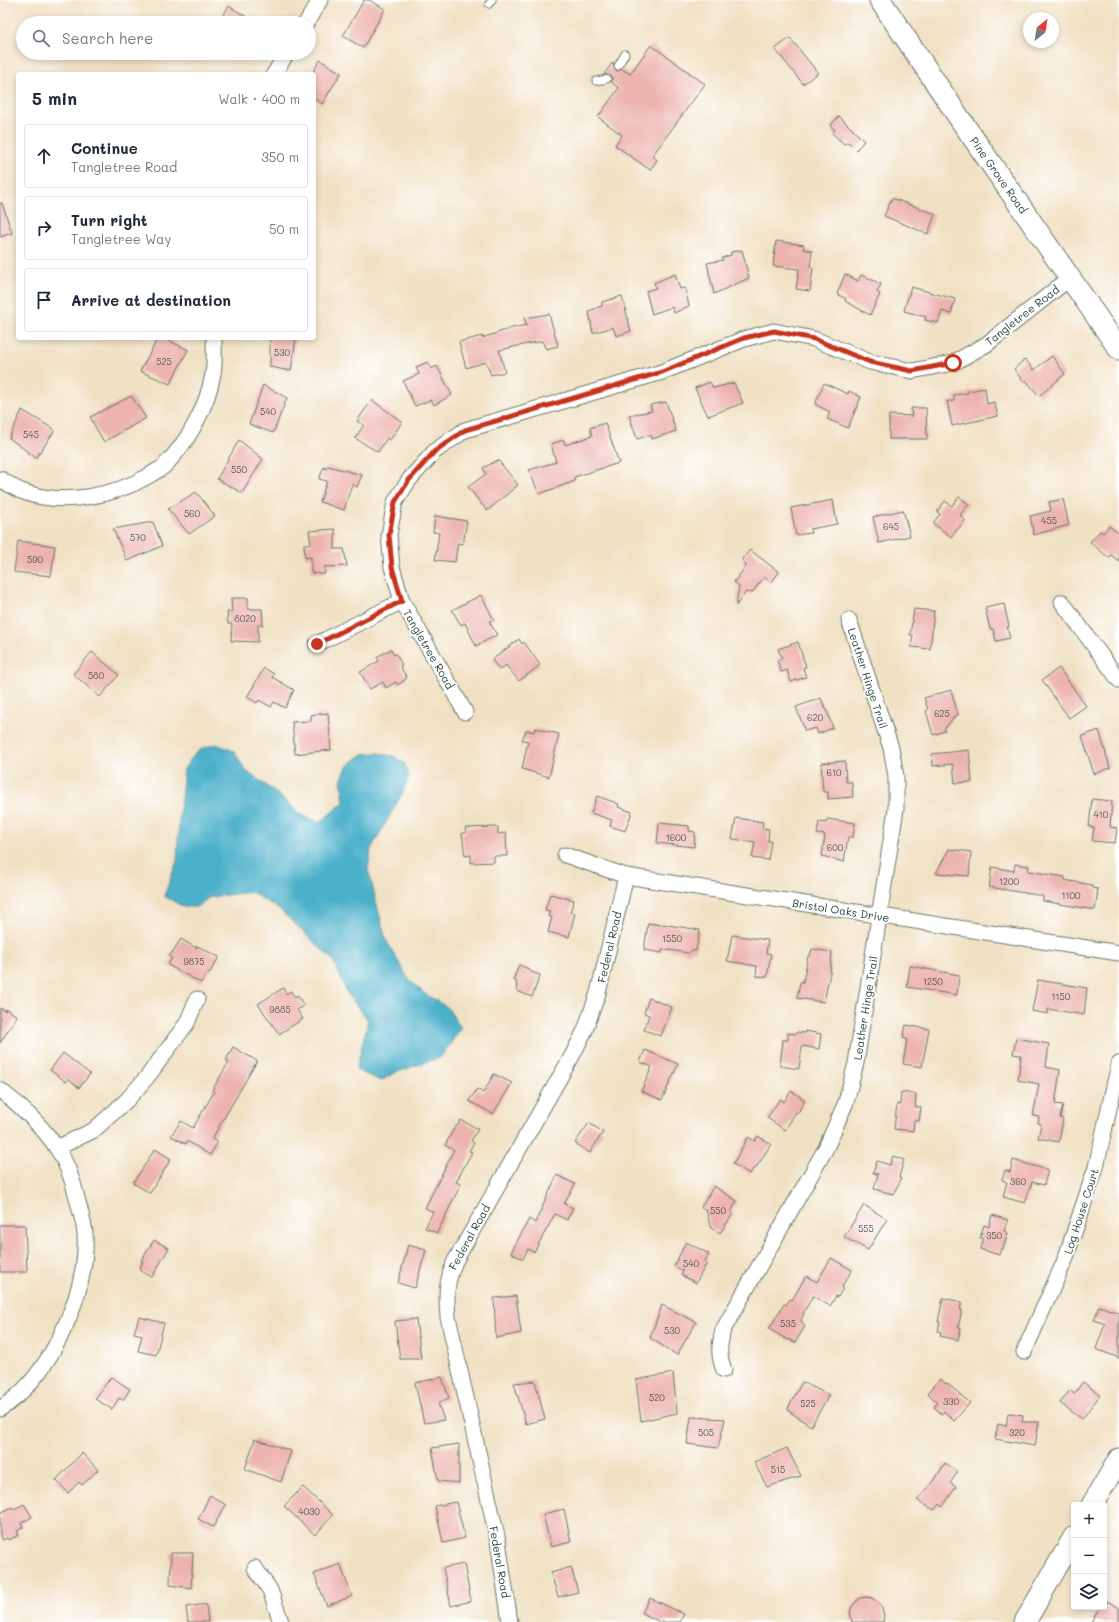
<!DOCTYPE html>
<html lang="en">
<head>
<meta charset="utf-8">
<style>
	body { margin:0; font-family:Mali,sans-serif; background:#f6f6f7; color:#1f2937 }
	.controls { position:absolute; right:12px; bottom:12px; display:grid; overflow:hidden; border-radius:4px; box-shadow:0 2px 6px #0003 }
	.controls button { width:36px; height:36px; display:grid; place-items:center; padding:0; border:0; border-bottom:1px solid #e0e1e3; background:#fff; color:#1f2937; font:20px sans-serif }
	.compass { position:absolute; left:1023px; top:12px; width:36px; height:36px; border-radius:50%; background:#fff; box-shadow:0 2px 6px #0003; rotate:30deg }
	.stop { position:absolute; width:12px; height:12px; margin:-9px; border:3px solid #c8321e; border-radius:50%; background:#fff }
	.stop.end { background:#c8321e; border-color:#fff; box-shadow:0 1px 4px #0008 }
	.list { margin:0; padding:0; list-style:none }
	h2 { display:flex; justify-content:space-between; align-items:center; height:52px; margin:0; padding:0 16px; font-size:17px }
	h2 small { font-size:13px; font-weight:400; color:#747a83 }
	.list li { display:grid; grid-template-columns:26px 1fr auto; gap:12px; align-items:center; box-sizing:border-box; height:64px; margin:0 8px 8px; padding:0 8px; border:1px solid #e0e1e3; border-radius:4px }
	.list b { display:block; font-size:15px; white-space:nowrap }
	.list p { margin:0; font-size:13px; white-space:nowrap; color:#747a83 }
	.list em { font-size:13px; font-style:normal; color:#747a83 }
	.icon { flex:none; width:22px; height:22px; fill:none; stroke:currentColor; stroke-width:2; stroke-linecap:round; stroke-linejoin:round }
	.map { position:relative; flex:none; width:1119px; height:1622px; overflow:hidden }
	.search { position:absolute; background:#fff; box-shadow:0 2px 6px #0003; left:16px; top:16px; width:300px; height:44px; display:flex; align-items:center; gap:10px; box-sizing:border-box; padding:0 14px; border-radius:22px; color:#747a83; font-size:15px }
	.panel { position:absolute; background:#fff; box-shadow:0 2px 6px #0003; left:16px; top:72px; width:300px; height:268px; border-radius:4px }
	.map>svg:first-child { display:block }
	.water { fill:#4bb0ca; stroke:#35767f }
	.building { fill:#edb3af }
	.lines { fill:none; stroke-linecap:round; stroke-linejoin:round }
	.lane-casing { stroke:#687666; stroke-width:9 }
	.street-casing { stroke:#687666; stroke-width:17 }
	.secondary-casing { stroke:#687666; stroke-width:23 }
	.lane { stroke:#fff; stroke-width:7 }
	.street { stroke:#fff; stroke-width:15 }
	.secondary { stroke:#fff; stroke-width:21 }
	.route { stroke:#c8321e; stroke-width:5 }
	.labels { text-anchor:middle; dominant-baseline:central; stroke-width:4; stroke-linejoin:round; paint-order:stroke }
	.number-label { font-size:9px; fill:#525a53 }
	.street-label { font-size:11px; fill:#1f3d34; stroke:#fff }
</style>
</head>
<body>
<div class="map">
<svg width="1119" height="1622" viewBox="0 0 1119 1622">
	<rect width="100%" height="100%" fill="#fff"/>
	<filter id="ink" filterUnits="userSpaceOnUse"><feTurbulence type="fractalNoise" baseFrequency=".025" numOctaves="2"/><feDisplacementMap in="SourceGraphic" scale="8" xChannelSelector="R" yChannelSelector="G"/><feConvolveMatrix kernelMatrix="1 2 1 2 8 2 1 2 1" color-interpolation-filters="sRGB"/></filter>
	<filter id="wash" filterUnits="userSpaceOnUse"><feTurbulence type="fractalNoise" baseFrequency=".012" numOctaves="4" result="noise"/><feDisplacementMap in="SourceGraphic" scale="16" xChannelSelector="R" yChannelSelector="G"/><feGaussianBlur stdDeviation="0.9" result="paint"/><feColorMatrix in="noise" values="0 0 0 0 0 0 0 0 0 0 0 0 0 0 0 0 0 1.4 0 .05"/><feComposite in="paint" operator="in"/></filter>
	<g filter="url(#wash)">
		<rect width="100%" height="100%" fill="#f1e1c4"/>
		<polygon class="water" points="216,744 234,751 245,770 279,795 300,814 319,823 344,802 341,780 348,765 363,754 378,753 393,756 404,763 409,776 402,794 371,849 368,869 386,940 409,980 425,994 447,1007 461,1028 441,1057 394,1073 381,1081 356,1070 368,1020 347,993 333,960 280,910 252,892 210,897 196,907 184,907 164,896 177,861 179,819 184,769 193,756 201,749"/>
		<g id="blocks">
			<g class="building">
				<polygon points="364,0 369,0 385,9 363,48 343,36"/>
				<polygon points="229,6 256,23 218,23"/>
				<polygon points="790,38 818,73 803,84 775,49"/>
				<polygon points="651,45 705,84 652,156 657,160 650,170 615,145 622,135 598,117 619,88 611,82 612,78 611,76 604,74 613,62 615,70 618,71 622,69 630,74"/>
				<polygon points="320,60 341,73 322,104 314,98 314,70"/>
				<polygon points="839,116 864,141 856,150 848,142 844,144 832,133 835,130 830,126"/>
				<polygon points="892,198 935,214 928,234 884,216"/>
				<polygon points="0,203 2,203 12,233 0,237"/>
				<polygon points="776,241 804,245 803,249 812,251 810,267 813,268 810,291 796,289 799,269 773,266"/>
				<polygon points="742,250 749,278 714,294 707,263 723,260 722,258 731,255 731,252"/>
				<polygon points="675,274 680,289 685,288 689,306 674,313 672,307 652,314 646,291 656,288 654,283"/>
				<polygon points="845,274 858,281 861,275 881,284 877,292 880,294 870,315 845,301 846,299 837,294"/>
				<polygon points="911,287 955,299 951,314 942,311 938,323 925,320 926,317 904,311"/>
				<polygon points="622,296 631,331 616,336 613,327 593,333 589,311 602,306 602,302"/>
				<polygon points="549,314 558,346 546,349 542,341 499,350 505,372 491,375 486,362 466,368 459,342 482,336 482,338 512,328 527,325 524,318"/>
				<polygon points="158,338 164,338 188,350 170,384 140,371"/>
				<polygon points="270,338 296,338 291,371 270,367"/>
				<polygon points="1052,356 1065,374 1039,396 1026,380 1023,382 1014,369 1025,359 1034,370"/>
				<polygon points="428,362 431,369 437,366 452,395 434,405 431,400 415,406 403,381 419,374 416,367"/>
				<polygon points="710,382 713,388 734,383 743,403 708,416 695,388"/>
				<polygon points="824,383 848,394 849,391 861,397 848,428 827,419 830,412 815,404"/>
				<polygon points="263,385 287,398 273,433 249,424"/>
				<polygon points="985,388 987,404 994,402 998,416 952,426 947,401 954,401 954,395 968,393 968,391"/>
				<polygon points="131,396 146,418 104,442 90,417"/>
				<polygon points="372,400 402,422 390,440 387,438 378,452 355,438 364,425 357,421"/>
				<polygon points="666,402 676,431 652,439 651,435 637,439 629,415 652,411 650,405"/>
				<polygon points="911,408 926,408 927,439 889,439 889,415 912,416"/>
				<polygon points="22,410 55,430 36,458 9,438"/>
				<polygon points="605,423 619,463 574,477 575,481 539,494 529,470 556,462 551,444 564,440 565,445 592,436 590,428"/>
				<polygon points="239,440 263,459 242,493 217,479"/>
				<polygon points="498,460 518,485 487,511 468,487 486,474 483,468"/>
				<polygon points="328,466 362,475 357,487 352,484 344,510 320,502 327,481 319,479 324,467 326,469"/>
				<polygon points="196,492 215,516 189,534 168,509"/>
				<polygon points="959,497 969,504 960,515 965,520 951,537 933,523 940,514 937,512 945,501 952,506"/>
				<polygon points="1063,499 1069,525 1034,535 1030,516 1051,511 1049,502"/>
				<polygon points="833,500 837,524 810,529 811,533 796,535 791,508"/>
				<polygon points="903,510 910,536 879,543 873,517"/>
				<polygon points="435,516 467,521 463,544 458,543 455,562 435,560 439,533 433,532"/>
				<polygon points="153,522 162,546 127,561 113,529"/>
				<polygon points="1109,526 1119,534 1119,561 1111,555 1109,558 1090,542 1100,531 1103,533"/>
				<polygon points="335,529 335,549 344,549 347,566 324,567 325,574 311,573 311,557 305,558 304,544 311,544 309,531"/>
				<polygon points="18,541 55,546 51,576 14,572"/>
				<polygon points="750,550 779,572 771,583 764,577 752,593 746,592 736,606 739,586 734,582 746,566 742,559"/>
				<polygon points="481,595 494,620 489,621 497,635 476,646 465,623 461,625 452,610"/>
				<polygon points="231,598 248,598 248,609 262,609 263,625 258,625 258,642 231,641 232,624 228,624 227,612 232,612"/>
				<polygon points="1004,604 1009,627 1007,627 1010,638 996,641 993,629 990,629 985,608"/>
				<polygon points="914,609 934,611 930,649 911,647 913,635 910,635"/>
				<polygon points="519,639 522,644 524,642 540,665 519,681 506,665 500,670 492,660"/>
				<polygon points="798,642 806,667 803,668 806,677 791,682 787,670 781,672 777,660 782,658 778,649"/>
				<polygon points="391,649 394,655 396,654 402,665 400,666 407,678 398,685 396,682 386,688 383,682 370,689 360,672 379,661 377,657"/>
				<polygon points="92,652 119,675 100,697 73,674"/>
				<polygon points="264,668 274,674 272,677 294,690 285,708 274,702 271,707 259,700 257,703 247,697"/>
				<polygon points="1059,668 1086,706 1069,718 1042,680"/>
				<polygon points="951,690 958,715 955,716 944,729 945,731 933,735 926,711 928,710 924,698"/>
				<polygon points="821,698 824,706 825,706 833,728 818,734 816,728 805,731 796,707"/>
				<polygon points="328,713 331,750 295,754 292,722 311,721 311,715"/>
				<polygon points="535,728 559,734 549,777 522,769 528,741 522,740 526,730 534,732"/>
				<polygon points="1099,730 1110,768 1094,774 1082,736"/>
				<polygon points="969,750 972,782 955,783 953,764 933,766 932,754"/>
				<polygon points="845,761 846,782 852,782 853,797 828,799 828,792 823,792 821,763"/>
				<polygon points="597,796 619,804 618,807 632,812 625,831 610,826 612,820 591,813"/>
				<polygon points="1092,799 1112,801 1110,827 1117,828 1115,843 1092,841 1094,828 1089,827"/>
				<polygon points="736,818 763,822 762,828 769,829 768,841 771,841 768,860 752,858 755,842 732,839"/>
				<polygon points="827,819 855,823 853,837 848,837 844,862 822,856 825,835 817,834 819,822 826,823"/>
				<polygon points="659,823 689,826 689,831 695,832 694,847 657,843"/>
				<polygon points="498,827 498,834 506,833 507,856 494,856 494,862 471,863 471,855 465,856 462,833 466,833 465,828"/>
				<polygon points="949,849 971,852 969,876 936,873"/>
				<polygon points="1015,864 1029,866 1028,871 1065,877 1065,880 1092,885 1092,888 1098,889 1095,910 1043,901 1043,896 989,887 992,867 1014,871"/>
				<polygon points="550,894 574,900 570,912 575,913 569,937 548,932 552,917 548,916 550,911 545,910"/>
				<polygon points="648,923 662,925 662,924 700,930 696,951 692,950 689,953 662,949 662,953 644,950"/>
				<polygon points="732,935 768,940 766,953 771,954 767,977 756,976 757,966 727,961"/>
				<polygon points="181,939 196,948 197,946 219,957 209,974 207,973 201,983 168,965 172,958 169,957"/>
				<polygon points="812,949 832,952 830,973 824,1002 797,998 800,982 803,982 808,956 810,956"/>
				<polygon points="519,965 529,969 529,971 540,975 532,997 517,991 516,981 513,980"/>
				<polygon points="910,966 959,975 957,995 907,987"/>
				<polygon points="1038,980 1087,988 1084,1015 1048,1009 1048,1014 1032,1011"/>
				<polygon points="283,988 286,994 291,991 295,998 298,996 304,1006 297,1010 303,1019 279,1034 258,1004"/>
				<polygon points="649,998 672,1007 661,1036 644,1030 649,1015 644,1013"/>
				<polygon points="0,1008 5,1011 6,1009 17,1016 0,1043"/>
				<polygon points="906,1025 929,1029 922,1067 903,1064 907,1039 903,1038"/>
				<polygon points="805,1031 821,1034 819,1049 802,1046 799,1069 780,1066 783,1040 788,1040 788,1033 796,1034 797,1032 805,1033"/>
				<polygon points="1016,1038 1049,1044 1046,1067 1060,1070 1055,1104 1063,1105 1060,1118 1063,1119 1059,1142 1038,1138 1041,1124 1038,1123 1039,1117 1033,1116 1039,1084 1018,1080 1021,1055 1013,1054"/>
				<polygon points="233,1047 257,1061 212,1139 218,1142 210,1155 187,1141 186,1144 171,1136 181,1121 193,1128 214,1092 212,1090 229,1062 226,1060"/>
				<polygon points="645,1050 678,1064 662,1100 641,1091 652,1067 640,1062"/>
				<polygon points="63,1053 90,1074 79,1088 69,1079 66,1082 50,1070"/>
				<polygon points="494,1074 512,1083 493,1114 469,1101 477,1089 483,1093"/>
				<polygon points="791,1091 805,1100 798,1113 796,1112 785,1130 767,1118 780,1099 784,1102"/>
				<polygon points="901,1092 916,1094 915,1107 921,1107 919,1121 914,1120 913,1131 894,1129 897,1104 900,1105"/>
				<polygon points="461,1120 478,1129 471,1141 474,1143 469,1151 472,1152 456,1182 461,1184 437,1233 425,1228 433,1212 425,1208 454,1150 445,1145 455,1127 457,1126"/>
				<polygon points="589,1123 603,1132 590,1153 575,1143"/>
				<polygon points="758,1136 771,1144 756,1168 753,1169 750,1174 733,1164 748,1137 755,1141"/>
				<polygon points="155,1149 171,1159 150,1193 133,1183"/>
				<polygon points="893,1156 904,1160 899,1177 902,1178 893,1194 874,1189 878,1174 873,1173 877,1161 890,1165"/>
				<polygon points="1013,1160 1048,1170 1044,1185 1032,1182 1025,1203 1003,1197 1007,1182 1002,1180 1005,1170 1010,1172"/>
				<polygon points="557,1175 575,1184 564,1204 573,1208 567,1220 555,1214 534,1252 528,1249 523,1259 511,1253 529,1219 535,1223"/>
				<polygon points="714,1186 737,1201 731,1212 733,1214 720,1233 711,1228 706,1210 701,1207"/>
				<polygon points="864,1205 887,1219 868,1250 844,1237"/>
				<polygon points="992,1215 1008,1220 1004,1231 1008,1233 1003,1249 1001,1248 999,1255 980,1249 983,1238 980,1238 984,1225 989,1227"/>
				<polygon points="0,1225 25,1225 27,1272 0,1272"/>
				<polygon points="154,1240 169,1248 152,1277 139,1270 143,1262 141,1261"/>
				<polygon points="686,1242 709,1254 704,1262 707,1263 696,1283 681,1275 683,1271 674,1266"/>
				<polygon points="408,1245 426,1250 415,1288 398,1283"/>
				<polygon points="831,1258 852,1270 842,1286 843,1288 838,1297 836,1296 830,1306 813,1296 803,1313 804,1314 801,1320 805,1326 795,1343 788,1339 788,1340 769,1329 784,1304 786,1305 790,1299 792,1300 806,1276 817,1282"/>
				<polygon points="516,1296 521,1333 496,1338 494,1298"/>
				<polygon points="943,1298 962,1302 960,1309 962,1310 958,1328 961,1328 958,1340 940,1336 941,1332 938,1331 940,1322 938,1322"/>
				<polygon points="662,1305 696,1322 677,1355 650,1338"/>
				<polygon points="1099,1306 1119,1313 1119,1358 1096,1349 1105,1324 1094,1320"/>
				<polygon points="139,1317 164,1323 156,1355 138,1351 142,1335 134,1333"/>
				<polygon points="416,1319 421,1359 400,1359 395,1321"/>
				<polygon points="673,1373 677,1413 641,1421 636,1380"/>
				<polygon points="111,1377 130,1389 123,1400 119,1398 112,1409 95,1399"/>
				<polygon points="442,1377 449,1398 438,1403 444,1420 424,1423 415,1383"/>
				<polygon points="940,1379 946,1384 947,1383 970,1403 954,1421 944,1411 942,1414 934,1407 937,1403 928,1393"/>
				<polygon points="535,1381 545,1419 526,1424 514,1383"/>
				<polygon points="802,1382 829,1395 811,1426 787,1410"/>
				<polygon points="1083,1382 1100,1395 1082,1419 1060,1403 1070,1390 1074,1394"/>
				<polygon points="1008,1413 1023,1415 1022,1422 1039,1422 1035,1446 995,1439 998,1424 1006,1426"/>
				<polygon points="691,1417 725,1419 718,1448 687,1444"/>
				<polygon points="255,1439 291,1451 281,1482 245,1469"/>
				<polygon points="459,1444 459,1483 438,1481 432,1448"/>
				<polygon points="787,1448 801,1476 767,1487 754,1462"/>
				<polygon points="82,1453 98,1470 82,1485 79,1482 68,1493 56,1480"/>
				<polygon points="945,1463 958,1472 950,1483 956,1487 942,1507 939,1504 934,1510 917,1500 934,1481"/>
				<polygon points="303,1487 333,1515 315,1535 284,1506"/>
				<polygon points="210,1495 226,1505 213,1527 198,1519"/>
				<polygon points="456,1502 465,1538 443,1543 435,1506"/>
				<polygon points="24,1504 32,1517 21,1523 23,1527 17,1531 19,1535 9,1540 7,1538 3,1540 0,1534 0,1513 12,1507 14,1509"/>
				<polygon points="564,1509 571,1542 551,1547 543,1514"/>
				<polygon points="171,1553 193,1553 191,1588 170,1585"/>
				<polygon points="340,1564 352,1596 327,1606 314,1574"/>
				<polygon points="464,1564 471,1601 451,1606 443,1568"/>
				<polygon points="571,1567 578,1592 558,1597 551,1573"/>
				<polygon points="866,1597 872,1598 881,1605 884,1615 883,1622 852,1622 850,1612 852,1606 860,1598"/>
				<polygon points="650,1598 684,1614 680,1622 660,1622 642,1613"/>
				<polygon points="1107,1601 1119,1608 1119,1622 1091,1622 1100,1607 1104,1607"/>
				<polygon points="206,1604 208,1622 188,1622 186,1607"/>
			</g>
		</g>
	</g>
	<g filter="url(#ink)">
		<use href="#blocks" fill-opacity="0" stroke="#687666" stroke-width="1"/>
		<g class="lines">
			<g class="lane-casing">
				<g id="lane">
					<polyline points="489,4 492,0"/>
					<polyline points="618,66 625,54"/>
					<polyline points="596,81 607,79"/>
				</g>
			</g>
			<g class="street-casing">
				<g id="street">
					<polyline points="306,23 320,0"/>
					<polyline points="274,74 287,53"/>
					<path d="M 0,479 C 7,483 14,488 21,491 C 61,507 115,496 150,475 C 154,472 159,470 163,467 C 187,444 207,408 213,374 C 215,363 214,350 214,338"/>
					<polyline points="1062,602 1119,680"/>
					<polyline points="317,644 402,601"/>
					<polyline points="465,712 402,601 392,567 389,535 395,502 409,480 435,451 465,430 662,372 744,339 774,331 814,339 870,362 912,371 953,363 987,344 1070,278"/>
					<polyline points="565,855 626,876 1119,953"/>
					<path d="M 0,1090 C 20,1105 43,1127 57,1148 C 67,1163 73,1181 77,1198 C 80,1210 84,1222 85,1234 C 87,1269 76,1304 61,1335 C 47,1364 27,1392 0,1409"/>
					<polyline points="57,1148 94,1130 127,1100 148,1076 187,1023 197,999"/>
					<polyline points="1024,1352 1065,1260 1096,1167 1119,1064"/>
					<path d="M 724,1370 C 718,1354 719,1347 723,1330 L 826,1148 L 846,1102 L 856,1063 L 896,809 L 896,776 L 891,748 L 849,620"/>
					<polyline points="255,1568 270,1590 281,1622"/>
					<path d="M 510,1622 L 498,1541 L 448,1317 C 446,1295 446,1282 455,1261 L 572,1056 L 585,1030 L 598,993 L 626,876"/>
				</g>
			</g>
			<g class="secondary-casing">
				<g id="secondary">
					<polyline points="880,0 960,119 1119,349"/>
					<polyline points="1092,1505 1119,1459"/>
					<polyline points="1025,1622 1074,1537"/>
				</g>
			</g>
			<use href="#lane" class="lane"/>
			<use href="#street" class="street"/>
			<use href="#secondary" class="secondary"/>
		</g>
	</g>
	<g class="lines" filter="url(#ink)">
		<polyline class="route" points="317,644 402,601 392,567 389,535 395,502 409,480 435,451 465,430 662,372 744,338 774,331 814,339 870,362 912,371 953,363"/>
	</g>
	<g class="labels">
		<g class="number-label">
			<text x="282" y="352">530</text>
			<text x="164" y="361">525</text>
			<text x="268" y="411">540</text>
			<text x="31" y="434">545</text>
			<text x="239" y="469">550</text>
			<text x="192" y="513">560</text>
			<text x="1049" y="520">455</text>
			<text x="891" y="526">645</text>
			<text x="138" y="537">570</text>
			<text x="35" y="559">590</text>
			<text x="245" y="618">8020</text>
			<text x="96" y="675">580</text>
			<text x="942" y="713">625</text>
			<text x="815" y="717">620</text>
			<text x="834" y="772">610</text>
			<text x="1101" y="814">410</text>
			<text x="676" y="837">1600</text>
			<text x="835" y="847">600</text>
			<text x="1009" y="881">1200</text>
			<text x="1071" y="895">1100</text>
			<text x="672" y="938">1550</text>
			<text x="194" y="961">9875</text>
			<text x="933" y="981">1250</text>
			<text x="1061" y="996">1150</text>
			<text x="280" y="1009">9885</text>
			<text x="1018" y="1181">360</text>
			<text x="718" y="1210">550</text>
			<text x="866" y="1228">555</text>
			<text x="994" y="1235">350</text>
			<text x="691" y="1263">540</text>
			<text x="788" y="1323">535</text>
			<text x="672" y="1330">530</text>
			<text x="657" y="1397">520</text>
			<text x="951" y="1401">330</text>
			<text x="808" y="1403">525</text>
			<text x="706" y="1432">505</text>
			<text x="1017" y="1432">320</text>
			<text x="778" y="1469">515</text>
			<text x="309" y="1511">4030</text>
		</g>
		<g class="street-label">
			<text transform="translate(999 175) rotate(55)">Pine Grove Road</text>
			<text transform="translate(1022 315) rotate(-38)">Tangletree Road</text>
			<text transform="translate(429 649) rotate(60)">Tangletree Road</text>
			<text transform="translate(868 678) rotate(72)">Leather Hinge Trail</text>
			<text transform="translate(841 910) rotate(9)">Bristol Oaks Drive</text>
			<text transform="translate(609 947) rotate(-77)">Federal Road</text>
			<text transform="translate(865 1008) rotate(-81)">Leather Hinge Trail</text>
			<text transform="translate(1081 1211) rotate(-72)">Log House Court</text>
			<text transform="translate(469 1237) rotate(-61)">Federal Road</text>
			<text transform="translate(500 1562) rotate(80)">Federal Road</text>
		</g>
	</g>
</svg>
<div class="controls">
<button>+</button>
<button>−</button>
<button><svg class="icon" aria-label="layers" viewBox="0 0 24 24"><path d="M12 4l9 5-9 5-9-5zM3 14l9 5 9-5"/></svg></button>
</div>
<svg class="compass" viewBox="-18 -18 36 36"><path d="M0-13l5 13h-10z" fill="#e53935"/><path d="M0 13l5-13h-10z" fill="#747a83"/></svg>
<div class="stop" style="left:953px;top:363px"></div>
<div class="stop end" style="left:317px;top:644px"></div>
<div class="search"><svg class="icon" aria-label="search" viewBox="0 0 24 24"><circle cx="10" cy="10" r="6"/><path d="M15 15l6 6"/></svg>Search here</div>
<section class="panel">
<h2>5 min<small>Walk · 400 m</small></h2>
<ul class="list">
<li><svg class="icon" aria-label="ahead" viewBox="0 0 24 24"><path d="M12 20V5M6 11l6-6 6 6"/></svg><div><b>Continue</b><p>Tangletree Road</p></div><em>350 m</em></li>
<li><svg class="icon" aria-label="right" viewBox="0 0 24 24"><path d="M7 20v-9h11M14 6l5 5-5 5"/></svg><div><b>Turn right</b><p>Tangletree Way</p></div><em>50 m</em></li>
<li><svg class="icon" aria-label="arrive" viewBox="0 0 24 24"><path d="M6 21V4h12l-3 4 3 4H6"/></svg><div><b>Arrive at destination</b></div></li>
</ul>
</section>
</div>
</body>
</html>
